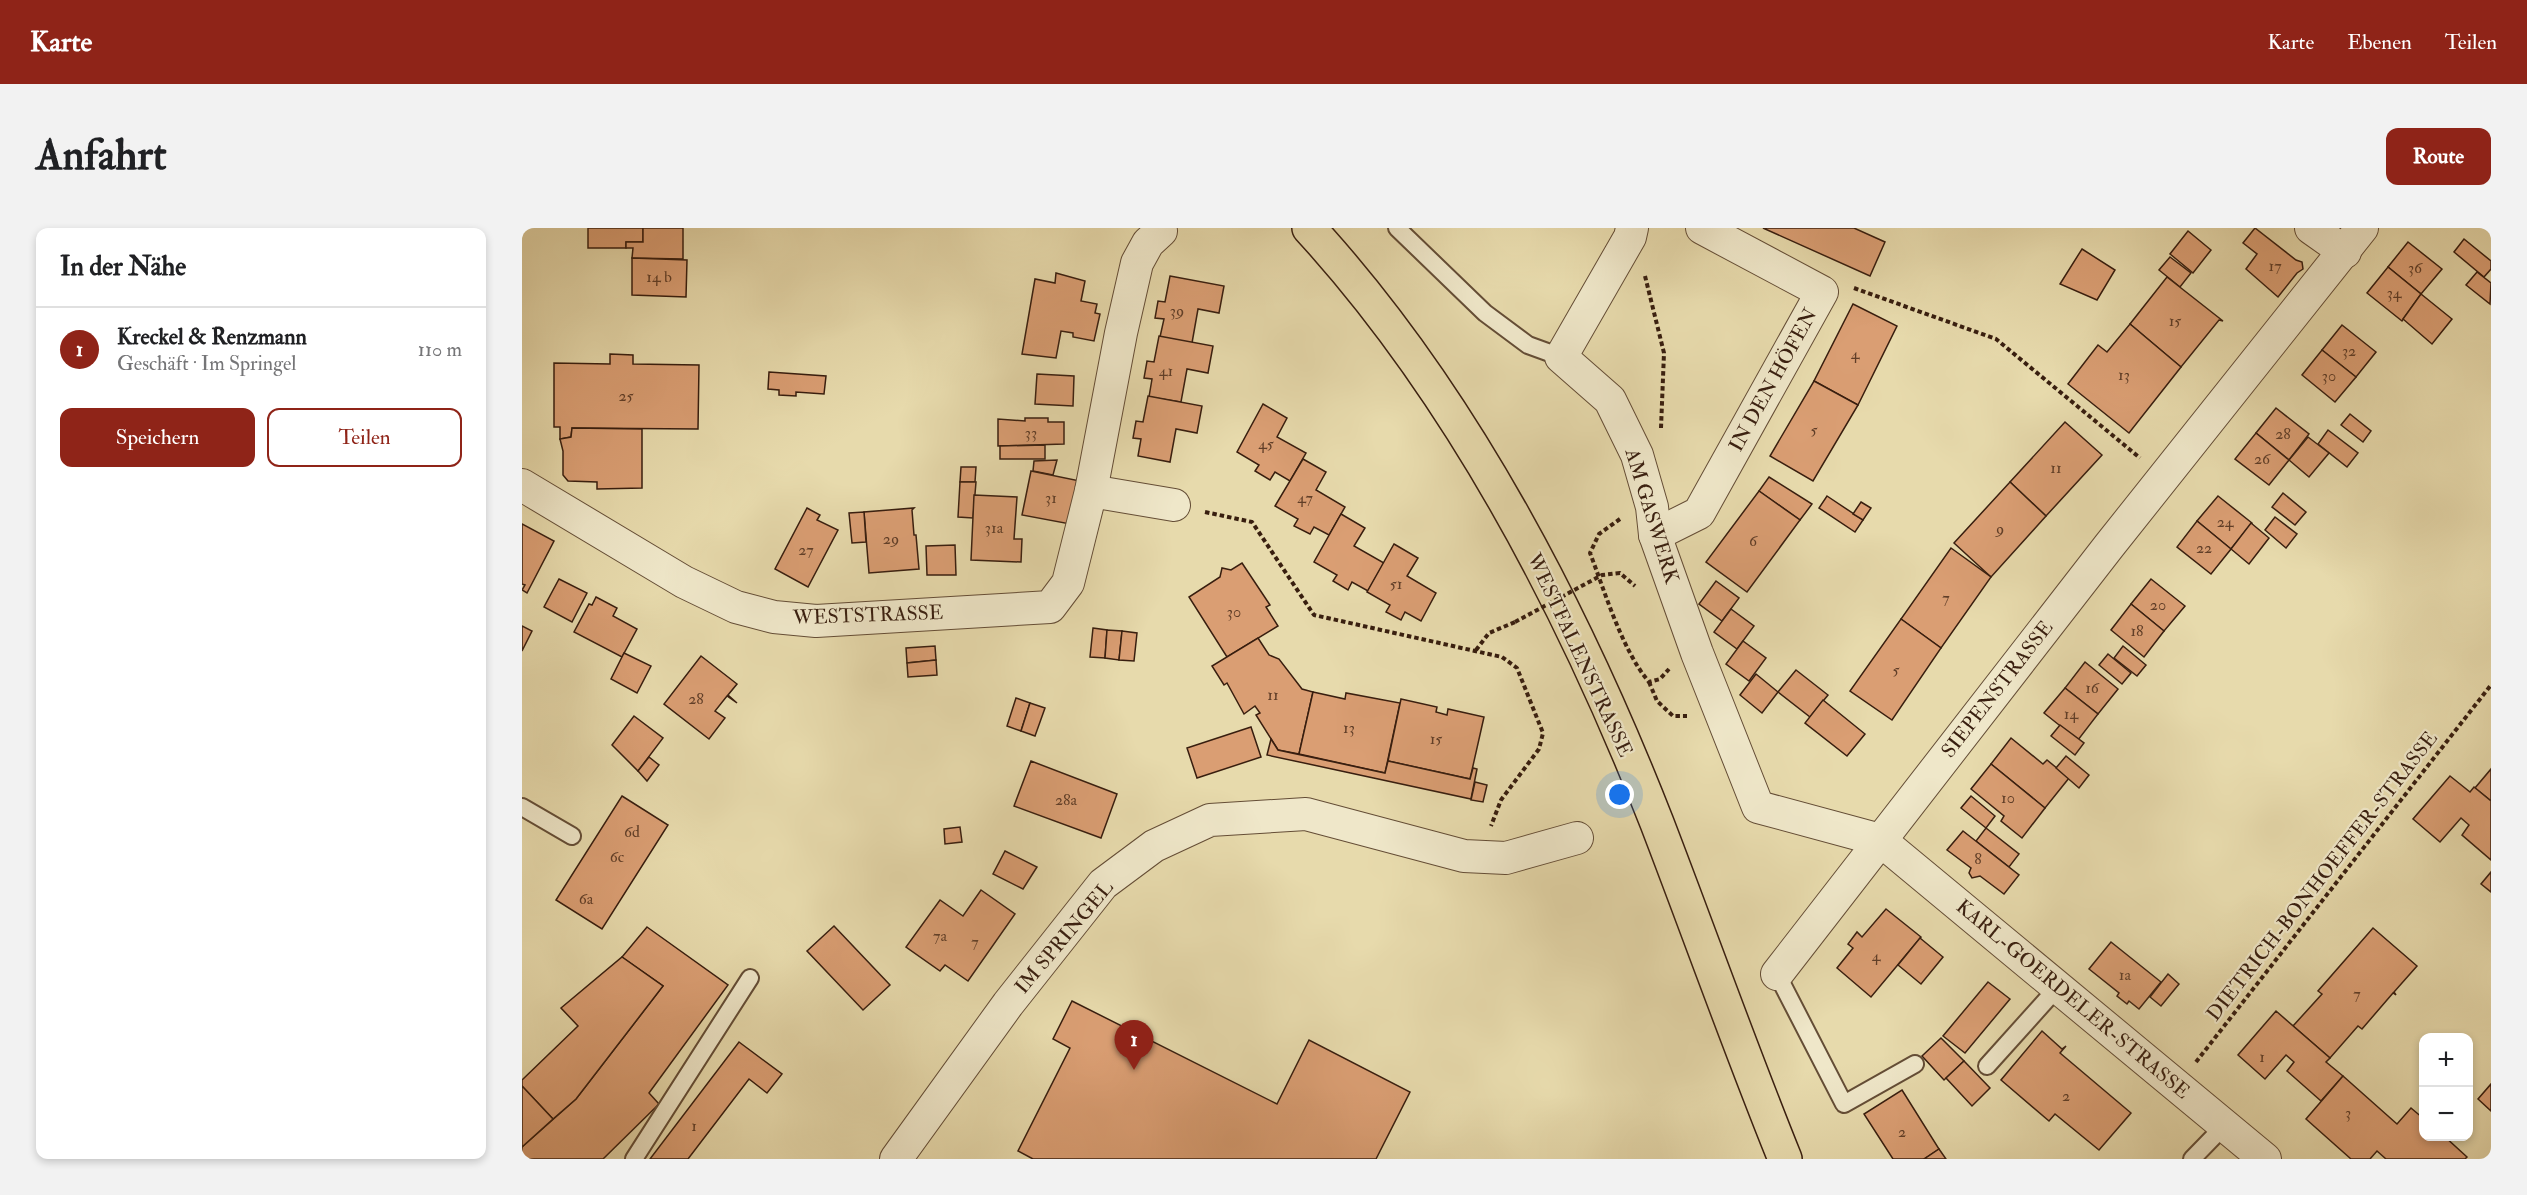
<!DOCTYPE html>
<html lang="de">
<head>
<meta charset="utf-8">
<style>
	body { margin:0; font-family:"IM FELL Double Pica",serif; background:#f2f2f2; color:#202124 }
	.controls { position:absolute; right:18px; bottom:18px; display:grid; overflow:hidden; border-radius:12px; box-shadow:0 3px 9px #0003 }
	.controls button { width:54px; height:54px; display:grid; place-items:center; padding:0; border:0; border-bottom:2px solid #e0e0e0; background:#fff; color:#202124; font:30px sans-serif }
	.you { position:absolute; left:1098px; top:567px; width:21px; height:21px; margin:-15px; border:4px solid #fff; border-radius:50%; background:#1a73e8; box-shadow:0 0 0 9px #1a73e833 }
	.badge { display:grid; place-items:center; width:39px; height:39px; border-radius:50%; background:#8f2418; color:#fff; font-size:20px; font-weight:700 }
	.pin { position:absolute; translate:-50% -50px; filter:drop-shadow(0 2px 3px #0008) }
	.pin::after { content:''; position:absolute; top:32px; width:21px; height:18px; background:inherit; clip-path:polygon(0 0,100% 0,50% 100%) }
	.list { margin:0; padding:0; list-style:none }
	h2 { display:flex; justify-content:space-between; align-items:center; height:78px; margin:0; padding:0 24px; font-size:26px }
	h2 small { font-size:20px; font-weight:400; color:#757577 }
	.list li { display:grid; grid-template-columns:39px 1fr auto; gap:18px; align-items:center; box-sizing:border-box; height:84px; padding:0 24px; border-top:2px solid #e0e0e0 }
	.list b { display:block; font-size:22px; white-space:nowrap }
	.list p { margin:0; font-size:20px; white-space:nowrap; color:#757577 }
	.list em { font-size:20px; font-style:normal; color:#757577 }
	.actions { display:flex; gap:12px; padding:18px 24px }
	.actions a { flex:1; padding:14px 0; border:2px solid #8f2418; border-radius:12px; text-align:center; font-size:21px; color:#8f2418 }
	.actions .main { background:#8f2418; color:#fff }
	.map { position:relative; flex:none; width:1969px; height:931px; overflow:hidden; border-radius:12px }
	header { display:flex; align-items:center; gap:36px; box-sizing:border-box; height:84px; padding:0 30px; background:#8f2418; color:#fff }
	header strong { font-size:28px }
	nav { display:flex; gap:33px; margin-inline-start:auto; font-size:21px }
	.intro { display:flex; align-items:center; justify-content:space-between; box-sizing:border-box; height:144px; padding:0 36px }
	h1 { margin:0; font-size:42px }
	.button { padding:15px 27px; border-radius:12px; background:#8f2418; color:#fff; font-size:21px; font-weight:700 }
	main { display:flex; gap:36px; padding:0 36px }
	aside { flex:1; background:#fff; border-radius:12px; box-shadow:0 3px 9px #0003 }
	.map>svg:first-child { display:block }
	.building { fill:#da9e73; stroke:#381e0f; stroke-width:1.5 }
	.lines { fill:none; stroke-linecap:round; stroke-linejoin:round }
	.lane-casing { stroke:#644d36; stroke-width:20 }
	.street-casing { stroke:#644d36; stroke-width:34 }
	.primary-casing { stroke:#381e0f; stroke-width:36 }
	.path { stroke:#381e0f; stroke-width:4; stroke-dasharray:4.5 3; stroke-linecap:butt }
	.lane { stroke:#efe7c9; stroke-width:16 }
	.street { stroke:#efe7c9; stroke-width:32 }
	.primary { stroke:#e7daac; stroke-width:33 }
	.path-bridge { stroke:#381e0f; stroke-width:4; stroke-dasharray:4.5 3; stroke-linecap:butt }
	.labels { text-anchor:middle; dominant-baseline:central; stroke-width:4.5; stroke-linejoin:round; paint-order:stroke }
	.number-label { font-size:16px; fill:#603e28 }
	.street-label { font-size:20px; fill:#381e0f; stroke:#efe7c9 }
</style>
</head>
<body>
<header>
<strong>Karte</strong>
<nav><a>Karte</a><a>Ebenen</a><a>Teilen</a></nav>
</header>
<div class="intro"><h1>Anfahrt</h1><a class="button">Route</a></div>
<main>
<aside>
<h2>In der Nähe<small></small></h2>
<ul class="list">
<li><span class="badge">1</span><div><b>Kreckel &amp; Renzmann</b><p>Geschäft · Im Springel</p></div><em>110 m</em></li>
</ul>
<div class="actions"><a class="main">Speichern</a><a>Teilen</a></div>
</aside>
<div class="map">
<svg width="1969" height="931" viewBox="0 0 1969 931">
	<rect width="100%" height="100%" fill="#e7daac"/>
	<filter id="stains"><feTurbulence type="fractalNoise" baseFrequency=".00333" numOctaves="4"/><feColorMatrix values="0 0 0 0 .2 0 0 0 0 .09 0 0 0 0 .02 0 0 0 .5 -.17"/></filter>
	<radialGradient id="worn" r=".72"><stop offset=".6" stop-color="#630" stop-opacity="0"/><stop offset="1" stop-color="#630" stop-opacity=".3"/></radialGradient>
	<g class="building">
		<polygon points="66,0 121,0 121,14 104,14 104,20 66,20"/>
		<polygon points="121,0 161,0 161,31 110,30 111,20 104,20 104,14 121,14"/>
		<polygon points="1241,0 1332,0 1363,14 1348,48"/>
		<polygon points="1733,0 1774,32 1780,34 1781,41 1775,45 1756,69 1724,41 1735,26 1721,15"/>
		<polygon points="1666,3 1689,22 1671,45 1648,26"/>
		<polygon points="1942,11 1969,33 1969,41 1962,49 1932,24"/>
		<polygon points="1886,14 1920,41 1899,66 1866,39"/>
		<polygon points="1560,21 1593,42 1575,72 1538,56"/>
		<polygon points="1648,29 1669,45 1658,59 1637,42"/>
		<polygon points="110,30 165,32 164,69 110,67"/>
		<polygon points="1866,39 1899,66 1880,93 1845,65"/>
		<polygon points="1955,44 1969,55 1968,76 1944,57"/>
		<polygon points="534,45 563,53 559,73 575,76 573,85 578,86 572,113 551,109 551,105 539,103 534,130 500,126 513,51 533,55"/>
		<polygon points="648,48 702,58 697,85 676,81 670,115 638,109 642,91 633,90 636,73 643,74"/>
		<polygon points="1645,49 1701,93 1697,92 1659,139 1608,96"/>
		<polygon points="1899,66 1930,91 1910,116 1881,91"/>
		<polygon points="1331,76 1375,98 1336,177 1292,153"/>
		<polygon points="1608,96 1659,139 1607,205 1546,156 1576,117 1585,124"/>
		<polygon points="1820,97 1854,124 1834,149 1800,122"/>
		<polygon points="637,108 691,118 686,145 665,141 659,174 627,169 630,151 622,150 625,133 632,134"/>
		<polygon points="1800,122 1834,149 1813,174 1780,147"/>
		<polygon points="88,126 111,127 111,136 177,137 176,201 50,200 49,209 38,211 38,199 32,199 32,135 88,136"/>
		<polygon points="247,144 304,148 302,166 274,164 274,168 257,167 257,162 246,161"/>
		<polygon points="515,146 552,148 551,178 513,176"/>
		<polygon points="1292,153 1336,177 1291,253 1248,228"/>
		<polygon points="626,168 680,178 675,205 654,201 648,234 616,228 619,211 611,210 614,193 621,194"/>
		<polygon points="741,176 765,190 755,209 784,225 768,253 753,244 748,252 733,243 737,237 715,224"/>
		<polygon points="1754,180 1787,206 1767,232 1734,205"/>
		<polygon points="1828,186 1849,203 1841,214 1819,197"/>
		<polygon points="503,190 526,190 526,194 542,194 542,216 476,218 476,191 503,193"/>
		<polygon points="1543,194 1580,227 1524,288 1488,254"/>
		<polygon points="50,200 120,201 120,260 75,261 75,254 46,253 41,247 41,223 38,211 49,209"/>
		<polygon points="1806,202 1836,225 1825,239 1796,216"/>
		<polygon points="1734,205 1767,232 1747,257 1713,231"/>
		<polygon points="1786,209 1807,225 1787,249 1767,232"/>
		<polygon points="523,217 523,231 478,231 478,218"/>
		<polygon points="781,231 804,244 794,262 823,279 807,307 792,299 788,306 772,298 776,291 753,278"/>
		<polygon points="535,232 531,247 511,243 512,233"/>
		<polygon points="439,239 454,239 453,254 438,254"/>
		<polygon points="509,243 558,253 548,296 500,287"/>
		<polygon points="1247,249 1290,276 1278,292 1237,263"/>
		<polygon points="438,254 454,254 451,290 436,289"/>
		<polygon points="1488,254 1524,288 1469,349 1432,315"/>
		<polygon points="1237,263 1278,292 1225,364 1184,334"/>
		<polygon points="1761,265 1784,284 1773,297 1750,279"/>
		<polygon points="452,267 495,269 492,311 500,311 499,334 449,332"/>
		<polygon points="1305,268 1341,292 1333,304 1297,280"/>
		<polygon points="1696,268 1730,295 1709,321 1675,293"/>
		<polygon points="1339,274 1349,280 1341,292 1331,286"/>
		<polygon points="285,280 298,287 295,292 316,302 286,359 253,341"/>
		<polygon points="392,280 390,282 392,307 394,307 397,341 347,345 342,284"/>
		<polygon points="342,284 344,314 330,315 327,285"/>
		<polygon points="819,286 843,300 832,318 862,335 846,363 830,354 826,362 811,353 815,347 792,334"/>
		<polygon points="1753,289 1775,306 1764,320 1743,302"/>
		<polygon points="1675,293 1709,321 1689,346 1655,319"/>
		<polygon points="1729,295 1747,310 1727,336 1709,321"/>
		<polygon points="0,296 32,313 5,365 0,362 3,357 0,356"/>
		<polygon points="872,316 896,330 885,348 914,365 899,393 883,384 879,392 864,384 868,377 845,364"/>
		<polygon points="433,317 434,347 405,347 404,318"/>
		<polygon points="1429,320 1469,349 1419,420 1379,391"/>
		<polygon points="720,335 748,377 744,379 756,398 705,429 667,369 698,349 700,340 709,342"/>
		<polygon points="37,351 65,365 50,394 22,379"/>
		<polygon points="1629,351 1663,378 1642,403 1609,376"/>
		<polygon points="1194,353 1217,370 1200,393 1177,376"/>
		<polygon points="74,369 95,380 91,388 115,401 100,429 52,404 67,376 70,377"/>
		<polygon points="1609,376 1642,403 1622,429 1589,402"/>
		<polygon points="1209,381 1232,398 1215,421 1192,404"/>
		<polygon points="1379,391 1419,420 1370,492 1328,463"/>
		<polygon points="0,398 10,403 0,423"/>
		<polygon points="571,400 585,402 583,430 568,429"/>
		<polygon points="585,402 600,403 597,432 583,430"/>
		<polygon points="600,403 615,405 612,433 597,432"/>
		<polygon points="736,410 747,427 757,431 780,461 791,464 777,526 756,522 734,487 738,485 733,478 722,486 705,455 702,457 690,438"/>
		<polygon points="1221,413 1244,430 1227,453 1204,436"/>
		<polygon points="413,418 414,432 385,435 384,420"/>
		<polygon points="1601,418 1624,437 1615,448 1592,430"/>
		<polygon points="102,425 129,438 115,465 89,451"/>
		<polygon points="1586,426 1609,445 1600,456 1577,437"/>
		<polygon points="179,428 215,456 206,467 215,475 205,468 193,483 203,490 187,511 142,476"/>
		<polygon points="414,432 415,447 386,449 385,435"/>
		<polygon points="1563,434 1596,461 1576,486 1543,460"/>
		<polygon points="1274,442 1306,467 1288,489 1256,464"/>
		<polygon points="1234,446 1256,464 1240,485 1218,467"/>
		<polygon points="1543,460 1576,486 1556,512 1522,485"/>
		<polygon points="791,464 823,471 824,465 878,475 863,545 777,526"/>
		<polygon points="494,470 508,475 499,503 485,498"/>
		<polygon points="879,471 915,479 914,484 925,487 926,481 962,489 948,551 866,533"/>
		<polygon points="1301,472 1343,506 1325,528 1283,495"/>
		<polygon points="508,475 523,480 513,508 499,503"/>
		<polygon points="112,488 141,510 116,543 90,517"/>
		<polygon points="1538,497 1562,515 1553,527 1529,508"/>
		<polygon points="729,499 739,529 675,550 665,520"/>
		<polygon points="1489,510 1521,536 1525,532 1547,550 1523,580 1469,536"/>
		<polygon points="749,511 756,522 863,545 866,533 948,551 951,540 955,541 949,571 745,527"/>
		<polygon points="1544,528 1567,547 1557,560 1534,540"/>
		<polygon points="127,529 137,537 125,553 116,543"/>
		<polygon points="509,533 595,566 579,610 492,578"/>
		<polygon points="1469,536 1523,580 1500,610 1479,593 1482,588 1449,561"/>
		<polygon points="1969,541 1969,573 1953,560"/>
		<polygon points="1928,548 1948,564 1952,559 1969,573 1969,632 1940,607 1947,597 1939,590 1918,614 1891,591"/>
		<polygon points="953,554 965,557 961,574 949,572"/>
		<polygon points="100,568 146,597 80,701 34,672"/>
		<polygon points="1449,568 1473,588 1464,600 1439,580"/>
		<polygon points="438,599 440,614 423,616 422,601"/>
		<polygon points="1464,600 1497,626 1487,639 1454,613"/>
		<polygon points="1441,603 1497,647 1482,666 1458,648 1450,650 1447,645 1449,640 1425,622"/>
		<polygon points="483,623 515,639 501,661 471,646"/>
		<polygon points="1969,644 1969,664 1959,656"/>
		<polygon points="459,662 493,686 446,753 423,737 418,743 384,719 418,672 441,688"/>
		<polygon points="1364,681 1399,709 1349,769 1315,740 1331,720 1326,716 1335,704 1340,709"/>
		<polygon points="312,698 368,757 341,782 285,723"/>
		<polygon points="125,699 206,757 127,865 137,876 81,931 0,931 0,919 54,871 141,758 100,729"/>
		<polygon points="1851,700 1895,738 1872,764 1874,767 1871,765 1840,801 1836,798 1808,830 1771,798 1800,766 1796,763"/>
		<polygon points="1398,710 1421,729 1399,756 1376,737"/>
		<polygon points="1589,714 1639,754 1617,781 1607,773 1605,776 1595,768 1597,765 1567,741"/>
		<polygon points="100,729 141,758 54,871 31,891 0,858 0,852 56,798 39,780"/>
		<polygon points="1646,746 1657,756 1639,778 1628,769"/>
		<polygon points="1466,754 1488,771 1443,825 1421,808"/>
		<polygon points="550,773 755,876 787,812 888,864 854,931 511,931 496,923 548,820 531,811"/>
		<polygon points="1754,783 1808,830 1804,834 1821,848 1799,873 1765,843 1772,834 1764,827 1743,851 1716,827"/>
		<polygon points="1520,803 1540,821 1544,818 1538,825 1609,885 1577,922 1533,886 1527,893 1479,852"/>
		<polygon points="1419,810 1442,833 1422,852 1400,828"/>
		<polygon points="217,814 260,846 245,865 227,851 166,931 128,931"/>
		<polygon points="1442,833 1468,860 1450,878 1424,850"/>
		<polygon points="1821,848 1875,896 1889,880 1902,891 1902,908 1922,908 1945,929 1943,931 1864,931 1855,923 1848,931 1829,931 1784,891"/>
		<polygon points="1969,856 1969,883 1956,871"/>
		<polygon points="0,858 31,891 0,919"/>
		<polygon points="1380,862 1417,921 1402,931 1371,931 1342,886"/>
		<polygon points="1417,921 1424,931 1402,931"/>
	</g>
	<g class="lines">
		<g class="lane-casing">
			<g id="lane">
				<polyline points="875,0 963,85 1006,117 1039,129"/>
				<polyline points="0,579 50,608"/>
				<polyline points="1255,746 1322,876 1393,836"/>
				<polyline points="1465,838 1536,759"/>
				<polyline points="112,931 228,750"/>
				<polyline points="1670,931 1703,897"/>
			</g>
		</g>
		<g class="street-casing">
			<g id="street">
				<polyline points="1110,0 1108,9 1039,129 1088,172 1115,227 1130,279 1133,307 1175,425 1236,579 1358,612 1743,931"/>
				<polyline points="1789,0 1823,24"/>
				<polyline points="0,257 162,354 214,379 252,389 294,393 528,379 546,355 569,263 599,105 615,35 626,15 639,3"/>
				<polyline points="569,263 652,277"/>
				<polyline points="1133,307 1177,285 1300,64 1180,0"/>
				<polyline points="1255,746 1587,318 1840,0"/>
				<polyline points="374,931 486,776 581,656 632,618 688,592 784,586 942,628 984,630 1055,610"/>
			</g>
		</g>
		<g class="primary-casing">
			<path id="primary" d="M 787,0 C 940,167 1053,386 1135,595 C 1178,707 1218,820 1263,931"/>
		</g>
		<g class="path">
			<polyline points="1123,48 1142,125 1139,200"/>
			<polyline points="1332,60 1474,111 1618,230"/>
			<polyline points="683,284 730,294 792,387 980,429 995,440 1021,505 1017,521 979,572 969,598"/>
			<path d="M 1098,291 L 1077,306 L 1068,325 C 1083,364 1100,422 1127,454 L 1138,451 L 1147,441"/>
			<polyline points="954,422 967,405 993,394"/>
			<polyline points="1127,454 1135,473 1151,488 1165,488"/>
			<polyline points="1674,834 1969,457"/>
		</g>
		<use href="#lane" class="lane"/>
		<use href="#street" class="street"/>
		<use href="#primary" class="primary"/>
		<polyline class="path-bridge" points="993,394 1080,347 1098,345 1113,358"/>
	</g>
	<g class="labels">
		<g class="number-label">
			<text x="1753" y="38">17</text>
			<text x="1893" y="40">36</text>
			<text x="137" y="49">14 b</text>
			<text x="1872" y="65">34</text>
			<text x="655" y="83">39</text>
			<text x="1653" y="93">15</text>
			<text x="1827" y="123">32</text>
			<text x="1333" y="126">4</text>
			<text x="644" y="143">41</text>
			<text x="1602" y="147">13</text>
			<text x="1807" y="148">30</text>
			<text x="104" y="168">25</text>
			<text x="1292" y="202">5</text>
			<text x="509" y="205">33</text>
			<text x="1761" y="206">28</text>
			<text x="744" y="216">45</text>
			<text x="1740" y="231">26</text>
			<text x="1534" y="240">11</text>
			<text x="529" y="270">31</text>
			<text x="783" y="270">47</text>
			<text x="1703" y="294">24</text>
			<text x="472" y="300">31a</text>
			<text x="1478" y="301">9</text>
			<text x="369" y="311">29</text>
			<text x="1231" y="313">6</text>
			<text x="1682" y="320">22</text>
			<text x="284" y="322">27</text>
			<text x="874" y="356">51</text>
			<text x="1424" y="370">7</text>
			<text x="1636" y="377">20</text>
			<text x="712" y="384">30</text>
			<text x="1615" y="403">18</text>
			<text x="1374" y="442">5</text>
			<text x="1570" y="460">16</text>
			<text x="751" y="467">11</text>
			<text x="174" y="471">28</text>
			<text x="1549" y="486">14</text>
			<text x="827" y="500">13</text>
			<text x="914" y="511">15</text>
			<text x="1486" y="570">10</text>
			<text x="544" y="572">28a</text>
			<text x="110" y="604">6d</text>
			<text x="95" y="629">6c</text>
			<text x="1456" y="631">8</text>
			<text x="64" y="671">6a</text>
			<text x="418" y="708">7a</text>
			<text x="453" y="714">7</text>
			<text x="1354" y="728">4</text>
			<text x="1603" y="747">1a</text>
			<text x="1835" y="766">7</text>
			<text x="1740" y="829">1</text>
			<text x="1544" y="868">2</text>
			<text x="1826" y="885">3</text>
			<text x="172" y="898">1</text>
			<text x="1380" y="904">2</text>
		</g>
		<g class="street-label">
			<text transform="translate(1251 152) rotate(-61)">IN DEN HÖFEN</text>
			<text transform="translate(1130 288) rotate(73)">AM GASWERK</text>
			<text transform="translate(346 387) rotate(-2)">WESTSTRASSE</text>
			<text transform="translate(1058 427) rotate(65)">WESTFALENSTRASSE</text>
			<text transform="translate(1475 461) rotate(-52)">SIEPENSTRASSE</text>
			<text transform="translate(1800 648) rotate(-52)">DIETRICH-BONHOEFFER-STRASSE</text>
			<text transform="translate(542 709) rotate(-50)">IM SPRINGEL</text>
			<text transform="translate(1551 771) rotate(40)">KARL-GOERDELER-STRASSE</text>
		</g>
	</g>
	<rect width="100%" height="100%" filter="url(#stains)"/>
	<rect width="100%" height="100%" fill="url(#worn)"/>
</svg>
<div class="controls">
<button>+</button>
<button>−</button>
</div>
<div class="you"></div>
<div class="pin badge" style="left:612px;top:842px">1</div>
</div>
</main>
</body>
</html>
